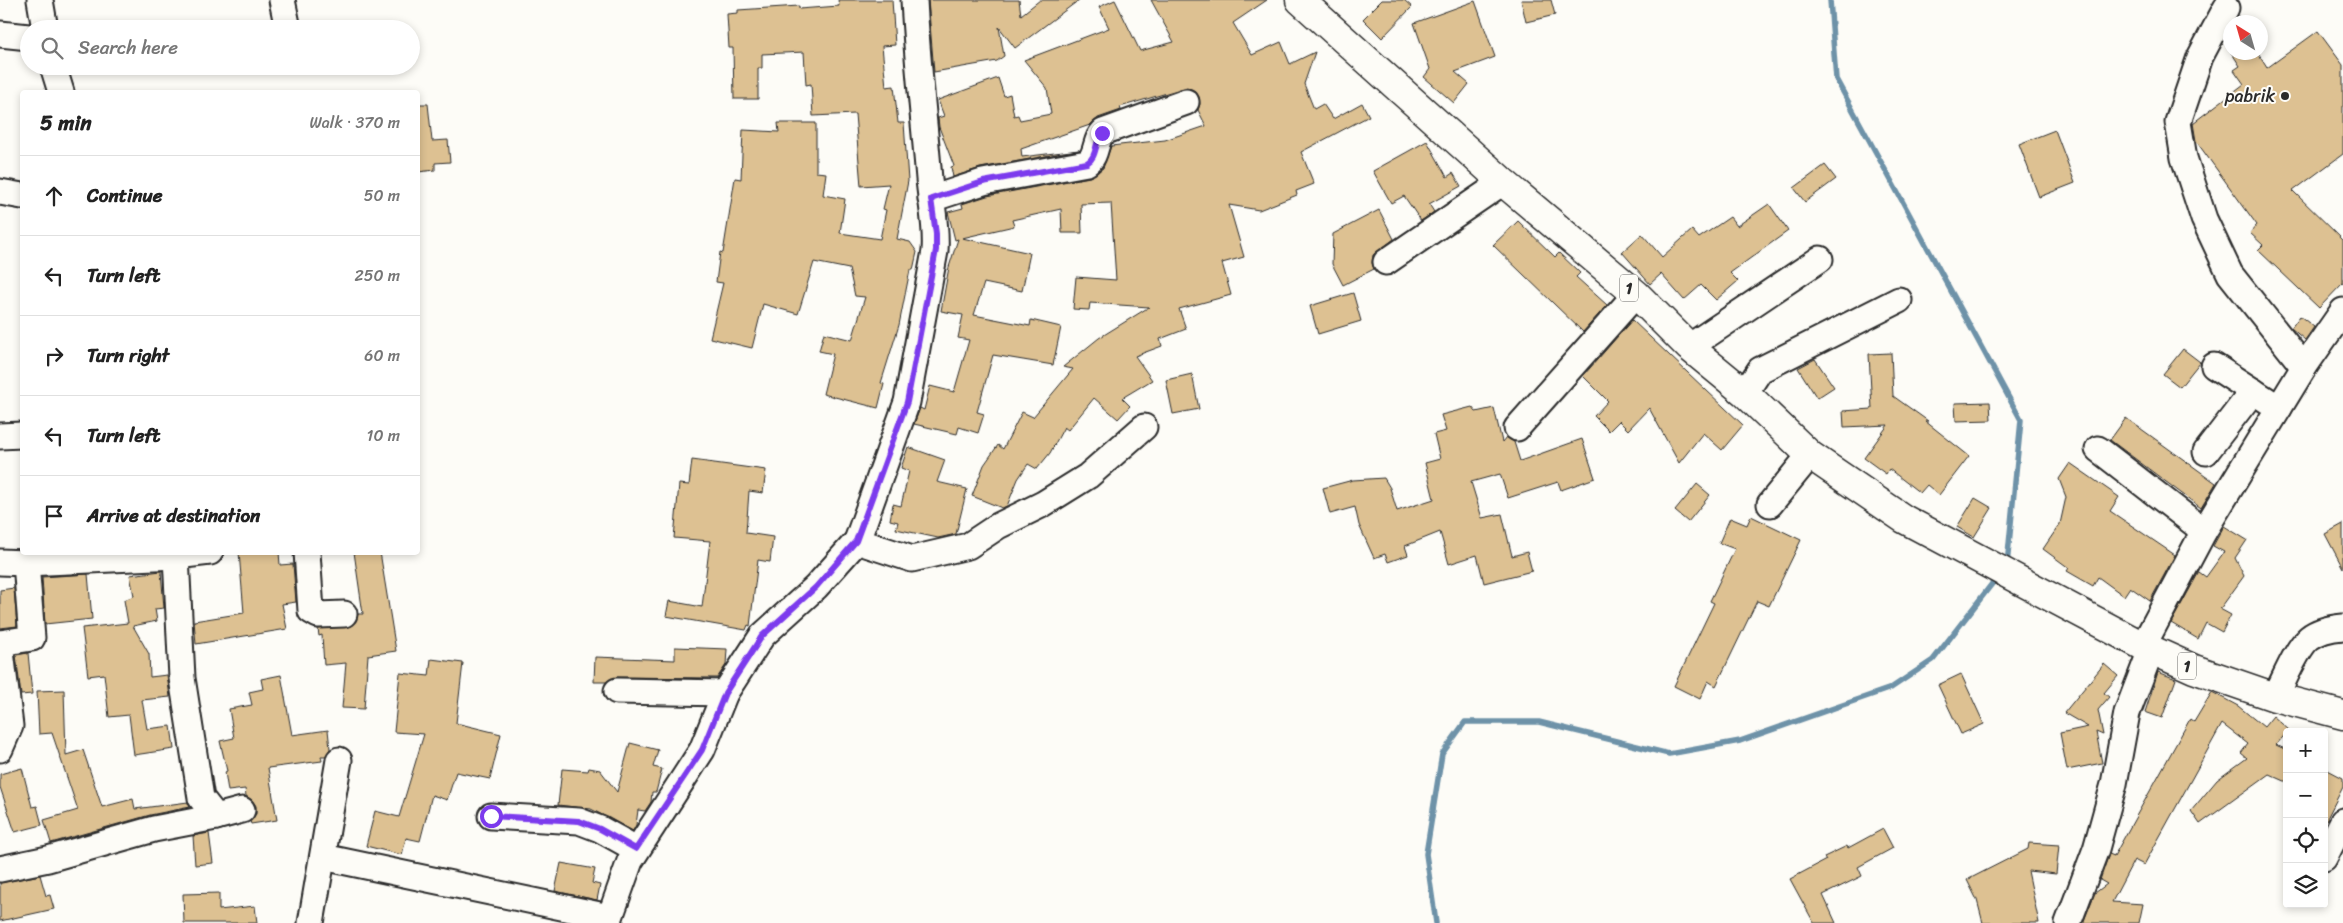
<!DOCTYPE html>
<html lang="en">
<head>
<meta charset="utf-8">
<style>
	body { margin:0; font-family:Sriracha,sans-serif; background:#f6f6f6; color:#222 }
	.controls { position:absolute; right:15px; bottom:15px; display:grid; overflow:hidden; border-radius:5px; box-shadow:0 2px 8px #0003 }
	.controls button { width:45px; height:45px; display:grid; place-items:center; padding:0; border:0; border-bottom:1px solid #e0e0e0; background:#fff; color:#222; font:25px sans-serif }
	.compass { position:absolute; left:2223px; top:15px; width:45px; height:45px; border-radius:50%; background:#fff; box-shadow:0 2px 8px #0003; rotate:323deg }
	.stop { position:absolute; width:15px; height:15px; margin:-11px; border:4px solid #7c3aed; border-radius:50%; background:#fff }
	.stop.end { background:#7c3aed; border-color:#fff; box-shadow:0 1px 5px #0008 }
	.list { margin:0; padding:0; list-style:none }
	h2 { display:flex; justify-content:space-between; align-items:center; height:65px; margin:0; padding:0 20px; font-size:21px }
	h2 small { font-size:16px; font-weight:400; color:#767676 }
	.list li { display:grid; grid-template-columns:32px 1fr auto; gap:15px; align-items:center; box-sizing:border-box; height:80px; padding:0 20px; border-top:1px solid #e0e0e0 }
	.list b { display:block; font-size:19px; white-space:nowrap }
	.list em { font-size:16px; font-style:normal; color:#767676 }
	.icon { flex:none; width:28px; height:28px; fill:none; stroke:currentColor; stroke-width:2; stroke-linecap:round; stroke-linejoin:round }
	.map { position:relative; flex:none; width:2343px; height:923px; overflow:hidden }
	.search { position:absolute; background:#fff; box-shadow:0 2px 8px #0003; left:20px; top:20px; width:400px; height:55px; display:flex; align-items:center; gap:12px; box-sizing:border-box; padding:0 18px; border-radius:28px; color:#767676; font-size:19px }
	.panel { position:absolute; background:#fff; box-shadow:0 2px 8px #0003; left:20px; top:90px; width:400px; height:465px; border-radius:5px }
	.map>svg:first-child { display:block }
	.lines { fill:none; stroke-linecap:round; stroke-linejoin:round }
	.stream { stroke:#6e92a8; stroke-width:5.5 }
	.building { fill:#ddc192; stroke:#2b2b2b }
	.minor-casing { stroke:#2b2b2b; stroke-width:29 }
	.highway-casing { stroke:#2b2b2b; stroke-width:31 }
	.minor { stroke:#fdfcf7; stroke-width:25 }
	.highway { stroke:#fdfcf7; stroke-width:28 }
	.route { stroke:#7c3aed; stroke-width:6 }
	.poi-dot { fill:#2b2b2b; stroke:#fdfcf7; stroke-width:2 }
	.labels { text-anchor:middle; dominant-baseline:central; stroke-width:4; stroke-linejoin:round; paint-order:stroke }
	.shield { fill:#fdfcf7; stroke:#6a6a68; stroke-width:1 }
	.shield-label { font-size:16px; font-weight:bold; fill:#2b2b2b }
	.poi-label { font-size:18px; fill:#2b2b2b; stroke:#fdfcf7; text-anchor:end }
</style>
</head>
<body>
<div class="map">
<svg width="2343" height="923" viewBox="0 0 2343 923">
	<rect width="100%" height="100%" fill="#fdfcf7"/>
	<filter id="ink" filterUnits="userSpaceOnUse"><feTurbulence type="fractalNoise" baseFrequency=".02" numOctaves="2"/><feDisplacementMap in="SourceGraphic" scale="10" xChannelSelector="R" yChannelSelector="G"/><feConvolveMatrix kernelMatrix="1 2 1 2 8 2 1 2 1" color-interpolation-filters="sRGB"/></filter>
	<g filter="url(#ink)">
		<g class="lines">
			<g class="stream">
				<polyline points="1830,0 1836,79 2021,420 2007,565"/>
				<polyline points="1436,923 1426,854 1442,754 1465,722 1539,722 1669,754 1740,741 1891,688 1933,660 1998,576"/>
			</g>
		</g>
		<g class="building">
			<polygon points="838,0 892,0 895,45 882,46 886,87 894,86 898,123 904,123 908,181 897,239 910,242 917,252 913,270 910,270 899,325 881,383 884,384 878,408 823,394 833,354 819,351 824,333 852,340 865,297 855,296 849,269 814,262 798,314 763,304 752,348 710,338 723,283 716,282 720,252 723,253 735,178 741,179 743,130 779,132 778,123 816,123 816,172 826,173 823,195 845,199 840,233 880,239 886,210 883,209 889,184 861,186 855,114 813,116 811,84 806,85 804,52 762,54 762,68 758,68 758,99 734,99 733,48 729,48 727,14 738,13 738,10 799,6 799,9 839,6"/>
			<polygon points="928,0 1019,0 1021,15 1040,0 1079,0 1015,48 999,27 1004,56 997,61 934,72"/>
			<polygon points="1115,0 1140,51 1174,42 1151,0 1267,0 1233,23 1252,55 1281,42 1290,64 1315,52 1304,84 1314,109 1323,104 1333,119 1362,103 1369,116 1301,152 1314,184 1296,191 1297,195 1259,210 1229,205 1244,257 1222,263 1231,295 1179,309 1186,329 1160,339 1162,346 1135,356 1152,380 1122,398 1130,406 1118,419 1094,398 1068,430 1064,427 1050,453 1037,469 1028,464 1018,479 1007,506 1002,508 972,496 984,465 998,445 1003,449 1022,412 1033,417 1073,369 1063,367 1099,338 1149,307 1090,303 1089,310 1073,309 1076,277 1116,280 1111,203 1081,204 1082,233 1062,233 1061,209 1012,220 1014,226 962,238 1030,253 1022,291 984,283 974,315 1030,326 1031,320 1061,327 1053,365 993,355 977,412 984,414 978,433 959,427 957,434 914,424 920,408 924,410 930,386 954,392 969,340 958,338 963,315 941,311 949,267 958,239 955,240 948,212 963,208 962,204 987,196 1090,177 1103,168 1111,146 1165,140 1206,126 1198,110 1200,104 1199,97 1195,91 1187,87 1120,107 1121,110 1098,118 1090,125 1021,149 1022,157 1079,150 980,168 953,177 951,167 954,166 939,127 938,118 944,116 938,100 998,78 1004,96 1010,94 1014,116 1018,115 1020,120 1051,114 1047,88 1024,60 1109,28 1099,7"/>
			<polygon points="1382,0 1404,0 1412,7 1382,38 1363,19"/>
			<polygon points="1521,0 1551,0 1555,15 1526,22"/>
			<polygon points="1475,1 1495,57 1455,72 1469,84 1454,103 1424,77 1430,69 1414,23"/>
			<polygon points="2318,31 2343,65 2343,154 2293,191 2343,240 2343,283 2319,308 2258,250 2263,245 2250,233 2257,225 2196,141 2193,123 2244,84 2234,70 2240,66 2231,52 2257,52 2267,68"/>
			<polygon points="418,104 428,104 432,141 448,140 450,162 435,163 435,170 418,172"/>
			<polygon points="2055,130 2075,183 2039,197 2019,144"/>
			<polygon points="1427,141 1447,177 1453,173 1461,186 1429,204 1434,212 1421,221 1404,196 1391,203 1373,171"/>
			<polygon points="1825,165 1836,179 1805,202 1794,188"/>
			<polygon points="1769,204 1788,231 1730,273 1738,281 1716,300 1701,285 1684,300 1661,274 1650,284 1622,252 1642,234 1662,257 1692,230 1699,238 1730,217 1737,226"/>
			<polygon points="1379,210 1394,239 1373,255 1372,263 1374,269 1343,285 1332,264 1333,234"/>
			<polygon points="1518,221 1555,257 1559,253 1580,273 1576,277 1607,305 1583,332 1493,245"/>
			<polygon points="1353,293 1361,321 1318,334 1310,306"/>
			<polygon points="2300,316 2314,327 2305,340 2291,328"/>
			<polygon points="1632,320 1743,425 1722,450 1703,433 1679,463 1649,408 1628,430 1619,421 1609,431 1594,416 1608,401 1583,376"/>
			<polygon points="2183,349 2200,362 2180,387 2163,374"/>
			<polygon points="1891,353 1893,396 1928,421 1925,421 1969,456 1939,495 1927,485 1920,493 1889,469 1886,474 1864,458 1888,425 1844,427 1843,411 1872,409 1869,354"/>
			<polygon points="1815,359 1834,387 1817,398 1798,368"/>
			<polygon points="1192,374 1199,409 1173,414 1166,380"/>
			<polygon points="1990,402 1991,420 1956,421 1955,403"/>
			<polygon points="1472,407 1476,412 1494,408 1502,442 1506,437 1514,442 1520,461 1582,439 1595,478 1561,490 1558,482 1508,498 1500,474 1471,482 1482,518 1502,514 1512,556 1527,552 1532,571 1484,583 1477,555 1449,564 1440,532 1405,546 1408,555 1388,562 1385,554 1374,558 1359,525 1355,507 1330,514 1323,488 1353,480 1384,478 1390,488 1397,511 1434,499 1425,463 1440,459 1434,434 1446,431 1441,415"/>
			<polygon points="2126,418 2216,483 2201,508 2110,440"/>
			<polygon points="908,447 945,460 937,482 967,489 956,534 938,538 896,529 898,522 890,520 893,504 901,506 909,471 901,468"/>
			<polygon points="692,460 766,470 763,493 749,491 746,533 773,537 770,562 758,560 750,626 748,625 746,630 666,616 669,601 702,607 710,541 674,538 679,484 689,485"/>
			<polygon points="2070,463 2119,497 2110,511 2175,555 2150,601 2130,587 2124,596 2098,577 2093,586 2067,571 2069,568 2043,549 2060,524 2066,497 2059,479"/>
			<polygon points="1697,484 1710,495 1688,522 1675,511"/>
			<polygon points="1975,498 1992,508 1974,537 1957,527"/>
			<polygon points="1751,516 1801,540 1769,606 1757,601 1716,686 1708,681 1700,699 1674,686 1714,603 1710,601 1735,549 1719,543 1730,518 1747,525"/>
			<polygon points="2343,524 2343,568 2325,534"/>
			<polygon points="2224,526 2247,540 2235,558 2244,576 2220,609 2231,615 2222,632 2206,623 2198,639 2171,623 2199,572 2206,577 2224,552 2213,546"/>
			<polygon points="239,552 279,552 280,565 293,564 296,602 282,604 287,629 196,644 194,621 244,613"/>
			<polygon points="354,552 380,552 396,651 368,655 364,709 342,708 346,663 324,665 322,635 319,636 318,629 351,626 356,621 358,614 363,614"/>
			<polygon points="161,571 164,608 155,609 157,621 133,626 149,654 150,677 167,675 170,697 142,700 147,729 171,726 174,749 134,755 129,715 109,717 104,674 88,676 82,628 128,623 124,600 134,596 130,575"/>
			<polygon points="88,574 92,619 45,624 42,577"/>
			<polygon points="14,588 17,626 0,628 0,590"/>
			<polygon points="675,647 727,649 726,665 717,678 617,677 606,682 594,682 595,657 675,660"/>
			<polygon points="28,653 32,694 21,695 16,655"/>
			<polygon points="431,659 463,663 456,723 501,734 490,779 456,772 447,800 432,795 420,841 406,838 402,855 366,846 375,811 399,817 424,734 394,732 400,673 429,676"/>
			<polygon points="2104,664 2118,676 2104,693 2109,697 2098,710 2103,735 2096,732 2102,763 2067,770 2060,733 2088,727 2064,713"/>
			<polygon points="2158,672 2176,679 2162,718 2145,712"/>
			<polygon points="1961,674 1984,724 1961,734 1938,685"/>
			<polygon points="281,675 292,735 328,730 330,749 326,756 321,756 322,761 268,768 277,820 251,824 250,821 256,814 256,806 252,800 246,796 245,789 228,791 225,772 227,771 220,741 234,738 229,709 252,705 249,692 263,689 261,679"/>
			<polygon points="64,690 66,755 83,750 102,807 133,799 135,809 188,802 190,807 150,815 51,843 44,820 78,810 52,733 39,734 37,691"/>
			<polygon points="2212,692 2238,706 2264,727 2273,716 2289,730 2276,745 2287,750 2287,782 2269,774 2200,824 2191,811 2217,780 2247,758 2241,753 2248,744 2222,724 2144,865 2134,860 2112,902 2143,904 2139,923 2083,923 2095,893 2107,884 2100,880 2109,854 2114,856 2190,719 2194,722"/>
			<polygon points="630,743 658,750 653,767 662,769 656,792 652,792 651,802 645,811 638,810 636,825 633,831 591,809 558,805 562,769 588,771 589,768 600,770 617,792"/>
			<polygon points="22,768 32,807 37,806 42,825 15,832 0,787 0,774"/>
			<polygon points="2324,768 2343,778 2343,787 2324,824"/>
			<polygon points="1883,829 1893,848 1858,867 1862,876 1823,895 1836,923 1814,923 1790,879 1826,860 1824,857 1847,846 1848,848"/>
			<polygon points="209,833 213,863 195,865 193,836"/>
			<polygon points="2029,843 2059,845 2056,874 2028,871 2039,923 1983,923 1977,900 1967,880 2028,849"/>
			<polygon points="561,863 595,869 592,883 600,885 597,900 555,891"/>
			<polygon points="40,875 46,896 50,895 54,909 0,921 0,883"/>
			<polygon points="219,893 219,910 255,906 257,923 184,923 183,894"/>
		</g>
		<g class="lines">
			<g class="minor-casing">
				<g id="minor">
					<polyline points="40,0 45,29"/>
					<polyline points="282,0 288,29"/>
					<polyline points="2226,8 2200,57 2178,122 2184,158 2204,219 2230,274 2304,367"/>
					<polyline points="0,34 29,37"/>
					<polyline points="53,66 61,92"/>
					<polyline points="0,192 22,196"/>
					<path d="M 931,199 L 983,182 L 1087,163 C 1098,155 1094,141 1103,132 L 1186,102"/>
					<polyline points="1386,262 1503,182"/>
					<polyline points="1689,347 1820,259"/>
					<polyline points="2214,366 2279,408"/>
					<polyline points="1745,393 1760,370 1899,300"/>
					<polyline points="1517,428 1636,294"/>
					<polyline points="0,436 22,435"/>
					<polyline points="2098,449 2204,531"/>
					<polyline points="2206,452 2253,391"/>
					<polyline points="1770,504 1810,455"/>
					<polyline points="857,541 912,559 968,546 998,526 1043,504 1088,476 1144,427"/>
					<polyline points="307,552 311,611 318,615 344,614"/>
					<polyline points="176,556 182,678 201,798 216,817 242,810"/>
					<polyline points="0,562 26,563 176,556 210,552"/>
					<polyline points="0,643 32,638 26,563"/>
					<polyline points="2143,646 2204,531 2304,367 2343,311"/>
					<polyline points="617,691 725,693"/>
					<path d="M 2275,697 C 2284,681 2296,649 2309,638 C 2319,630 2331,628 2343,627"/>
					<polyline points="0,749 10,726 0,643"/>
					<polyline points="491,816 579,821 600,829 636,849"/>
					<polyline points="323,857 609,917"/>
					<polyline points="2324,858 2343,821"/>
					<polyline points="0,869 48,859 154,829 216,817"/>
					<polyline points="311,923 339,760"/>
					<path d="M 608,923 L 630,861 L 702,750 L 725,693 L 762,636 L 816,587 L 857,541 L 907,402 L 935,251 C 937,226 931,203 929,179 C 924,119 917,60 914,0"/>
					<polyline points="2068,923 2096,849 2114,784 2127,713 2151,650"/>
				</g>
			</g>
			<g class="highway-casing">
				<polyline id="highway" points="1300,0 1503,182 1636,294 1689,347 1745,393 1810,455 1904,519 2143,646 2194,669 2275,697 2343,715"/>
			</g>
			<use href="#minor" class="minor"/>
			<use href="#highway" class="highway"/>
		</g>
	</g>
	<g class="lines" filter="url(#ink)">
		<path class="route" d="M 491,816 L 579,821 L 600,829 L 636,849 L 702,750 L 725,693 L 762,636 L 816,587 L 856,541 L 907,402 L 936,250 L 936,234 L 931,199 L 983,182 L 1087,163 C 1098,156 1094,143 1102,133"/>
	</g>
	<circle class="poi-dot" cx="2285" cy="96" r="5"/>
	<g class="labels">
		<g class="shield">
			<rect x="1620" y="274.5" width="18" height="27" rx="4"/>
			<rect x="2178" y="652.5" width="18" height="27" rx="4"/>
		</g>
		<g class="shield-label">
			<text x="1629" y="288">1</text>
			<text x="2187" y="666">1</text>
		</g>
		<g class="poi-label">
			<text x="2275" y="96">pabrik</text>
		</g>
	</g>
</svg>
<div class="controls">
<button>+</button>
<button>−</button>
<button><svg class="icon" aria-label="locate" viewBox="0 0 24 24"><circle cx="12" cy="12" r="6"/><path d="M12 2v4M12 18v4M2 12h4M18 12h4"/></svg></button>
<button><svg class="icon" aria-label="layers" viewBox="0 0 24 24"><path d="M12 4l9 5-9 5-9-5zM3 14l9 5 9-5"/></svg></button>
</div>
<svg class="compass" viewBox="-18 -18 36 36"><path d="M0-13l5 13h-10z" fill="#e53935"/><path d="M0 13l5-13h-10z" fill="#767676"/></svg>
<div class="stop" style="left:491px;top:816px"></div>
<div class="stop end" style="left:1102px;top:133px"></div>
<div class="search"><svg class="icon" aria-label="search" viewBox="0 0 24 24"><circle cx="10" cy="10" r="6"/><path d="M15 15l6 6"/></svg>Search here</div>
<section class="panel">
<h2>5 min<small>Walk · 370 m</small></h2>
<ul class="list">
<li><svg class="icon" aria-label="ahead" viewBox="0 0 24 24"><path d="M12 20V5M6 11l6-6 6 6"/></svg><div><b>Continue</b></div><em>50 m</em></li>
<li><svg class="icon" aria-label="left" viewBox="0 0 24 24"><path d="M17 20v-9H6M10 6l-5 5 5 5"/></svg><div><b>Turn left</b></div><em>250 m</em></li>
<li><svg class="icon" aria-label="right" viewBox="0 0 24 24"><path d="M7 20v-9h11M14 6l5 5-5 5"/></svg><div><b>Turn right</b></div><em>60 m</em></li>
<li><svg class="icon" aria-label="left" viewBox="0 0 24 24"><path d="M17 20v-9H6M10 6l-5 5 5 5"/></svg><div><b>Turn left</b></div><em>10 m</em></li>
<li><svg class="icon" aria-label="arrive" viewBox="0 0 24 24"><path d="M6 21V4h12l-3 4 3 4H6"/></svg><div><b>Arrive at destination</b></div></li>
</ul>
</section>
</div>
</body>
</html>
